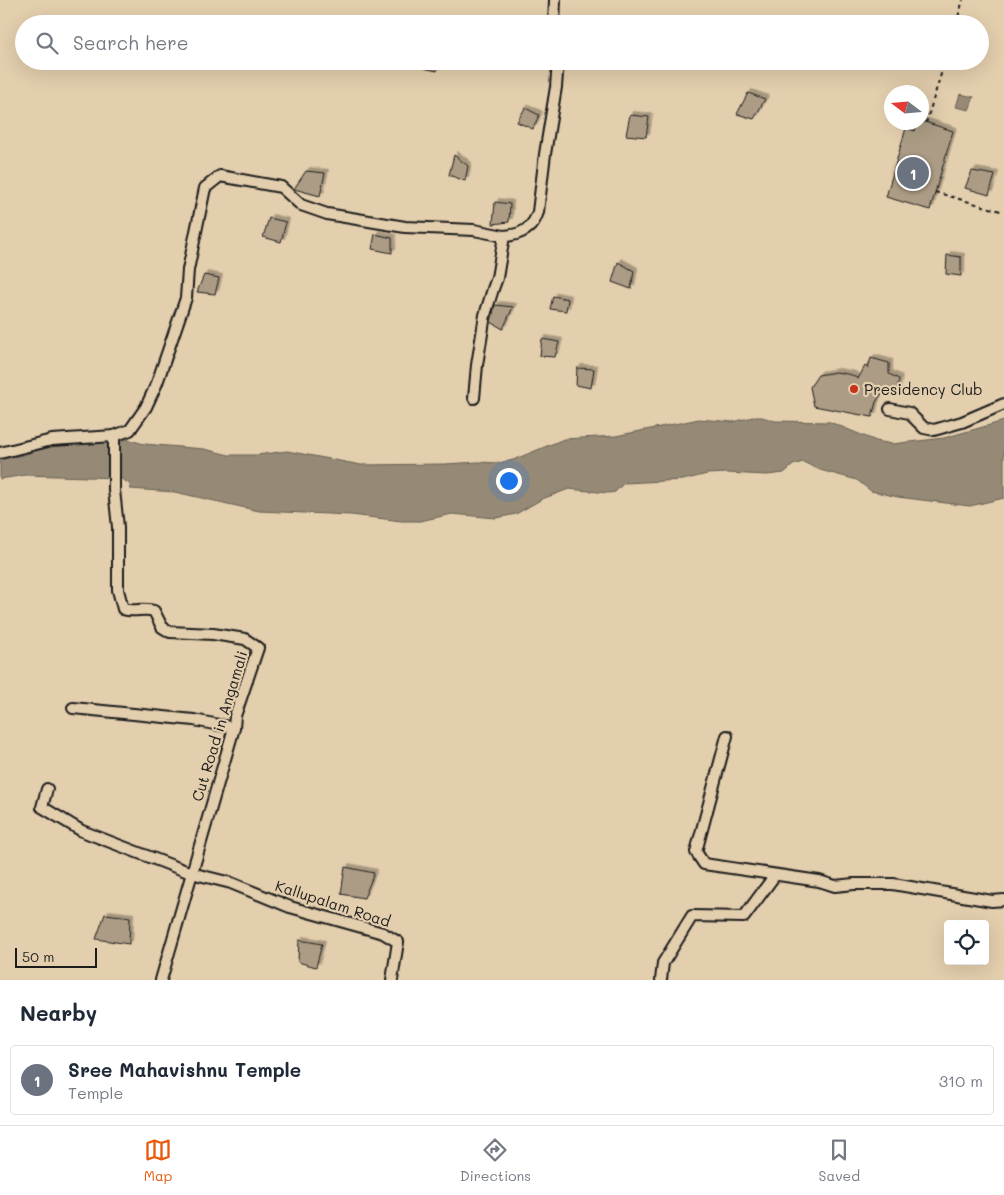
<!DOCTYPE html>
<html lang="en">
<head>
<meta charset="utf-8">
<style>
	body { margin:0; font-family:Mali,sans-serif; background:#f2f2f3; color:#1f2937 }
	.controls { position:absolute; right:15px; bottom:15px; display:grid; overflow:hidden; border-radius:5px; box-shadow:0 5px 20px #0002 }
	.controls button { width:45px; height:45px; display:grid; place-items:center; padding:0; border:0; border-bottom:1px solid #e0e1e3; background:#fff; color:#1f2937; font:25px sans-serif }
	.compass { position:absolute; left:884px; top:85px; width:45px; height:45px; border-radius:50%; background:#fff; box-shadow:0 5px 20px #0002; rotate:286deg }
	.scale { position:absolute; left:15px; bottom:12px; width:82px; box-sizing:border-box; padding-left:5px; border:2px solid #1c1c1c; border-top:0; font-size:14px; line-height:18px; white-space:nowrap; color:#1c1c1c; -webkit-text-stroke:4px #e3cead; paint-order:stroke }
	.you { position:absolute; left:508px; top:480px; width:18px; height:18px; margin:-12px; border:4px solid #fff; border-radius:50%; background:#1a73e8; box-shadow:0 0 0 8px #1a73e833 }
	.badge { display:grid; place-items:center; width:32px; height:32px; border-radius:50%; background:#ea580c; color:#fff; font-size:16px; font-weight:700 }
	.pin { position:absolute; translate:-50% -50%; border:2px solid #fff; box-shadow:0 1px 5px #0006 }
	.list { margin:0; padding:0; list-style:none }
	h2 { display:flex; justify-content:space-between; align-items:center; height:65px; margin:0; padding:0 20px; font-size:21px }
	h2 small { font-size:16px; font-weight:400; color:#747a83 }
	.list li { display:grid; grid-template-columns:32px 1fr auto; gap:15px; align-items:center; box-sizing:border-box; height:70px; margin:0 10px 10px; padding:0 10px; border:1px solid #e0e1e3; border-radius:5px }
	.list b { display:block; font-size:19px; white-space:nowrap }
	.list p { margin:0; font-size:16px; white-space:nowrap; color:#747a83 }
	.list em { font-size:16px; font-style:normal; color:#747a83 }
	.icon { flex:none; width:28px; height:28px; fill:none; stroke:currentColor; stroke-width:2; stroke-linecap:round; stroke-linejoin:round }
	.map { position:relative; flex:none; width:1004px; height:980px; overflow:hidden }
	.search { position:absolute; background:#fff; box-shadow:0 5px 20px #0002; left:15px; right:15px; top:15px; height:55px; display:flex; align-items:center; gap:12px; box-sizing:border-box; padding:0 18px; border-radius:28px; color:#747a83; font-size:19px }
	.sheet { height:145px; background:#fff }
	nav { display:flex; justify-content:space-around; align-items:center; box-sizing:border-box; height:70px; border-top:1px solid #e0e1e3; background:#fff; font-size:14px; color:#747a83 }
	nav a { display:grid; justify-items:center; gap:2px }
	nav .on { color:#ea580c }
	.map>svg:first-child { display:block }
	.water { fill:#968a76; stroke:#655e52 }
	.building { fill:#ac9c85; stroke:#1c1c1c; filter:url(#shadow) }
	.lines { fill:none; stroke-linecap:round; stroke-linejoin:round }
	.minor-casing { stroke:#1c1c1c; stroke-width:14 }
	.path { stroke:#1c1c1c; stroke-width:2; stroke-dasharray:4 4; stroke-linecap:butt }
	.minor { stroke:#e3cead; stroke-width:10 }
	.poi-dot { fill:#c8321e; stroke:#e3cead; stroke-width:2 }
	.labels { text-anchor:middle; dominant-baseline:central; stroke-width:4.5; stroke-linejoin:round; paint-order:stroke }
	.poi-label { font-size:15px; fill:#1c1c1c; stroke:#e3cead; text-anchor:start }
	.street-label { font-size:15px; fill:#1c1c1c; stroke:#e3cead }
</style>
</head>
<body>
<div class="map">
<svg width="1004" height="980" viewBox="0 0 1004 980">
	<defs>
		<filter id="shadow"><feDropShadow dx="3.5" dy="-3.5" stdDeviation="0" flood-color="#0004"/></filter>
	</defs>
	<rect width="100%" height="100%" fill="#e3cead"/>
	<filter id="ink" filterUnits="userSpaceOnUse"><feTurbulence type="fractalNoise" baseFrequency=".02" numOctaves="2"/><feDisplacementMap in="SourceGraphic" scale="10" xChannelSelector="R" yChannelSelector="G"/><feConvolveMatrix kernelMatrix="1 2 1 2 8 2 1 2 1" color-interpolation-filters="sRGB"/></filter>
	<g filter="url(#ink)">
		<g class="water">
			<polygon points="960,94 974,97 969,110 956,107"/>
			<polygon points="753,417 762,417 775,421 830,422 876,441 892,444 944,438 1004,421 1004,498 970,506 898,497 871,491 857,480 820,470 803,462 793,465 784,473 767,475 727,473 707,474 683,480 624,483 615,492 608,493 569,489 542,499 516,514 496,518 452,514 420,521 402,521 351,515 259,511 175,492 130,489 130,484 120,478 25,475 0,479 0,459 23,455 73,439 126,439 144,444 204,449 229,455 257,455 287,451 361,465 445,464 479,462 499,463 513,460 564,439 616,436 699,419 733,422"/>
		</g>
		<g class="building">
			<polygon points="411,61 439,61 437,71 410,65"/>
			<polygon points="748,93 765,99 754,119 737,114"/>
			<polygon points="525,108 539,115 533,129 517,122"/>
			<polygon points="630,115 649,117 646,137 626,135"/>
			<polygon points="918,122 925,122 953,131 930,210 886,197 906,128 915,131"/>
			<polygon points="454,155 468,166 465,181 449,175"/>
			<polygon points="306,171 325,173 320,196 294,189"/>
			<polygon points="972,171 995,175 989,195 965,188"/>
			<polygon points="495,202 510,204 509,222 493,224"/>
			<polygon points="269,218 286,222 281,242 263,237"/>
			<polygon points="375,234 392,238 392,253 372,249"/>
			<polygon points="947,255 961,257 961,276 946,274"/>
			<polygon points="618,262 634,271 631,289 612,282"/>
			<polygon points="204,275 219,278 215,294 197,292"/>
			<polygon points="553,296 568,299 566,311 550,309"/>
			<polygon points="495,305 513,307 503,329 491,322"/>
			<polygon points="542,339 559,342 555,357 540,356"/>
			<polygon points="871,358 889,363 889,374 899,379 897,392 890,393 885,391 880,396 876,402 872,417 814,406 810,387 818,375 836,372 852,375 858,379 865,366 868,368"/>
			<polygon points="577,368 594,369 591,388 576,385"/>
			<polygon points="345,867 374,873 364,898 341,894"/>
			<polygon points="105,914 130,917 129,944 96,939"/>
			<polygon points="299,940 322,944 316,967 298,962"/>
		</g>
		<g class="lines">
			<g class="minor-casing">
				<g id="minor">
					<polyline points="554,24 555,0"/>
					<path d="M 474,398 L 477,365 L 485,315 L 493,289 L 497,278 L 504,236 C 521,235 533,229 538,212 L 545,154 L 556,87 L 558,61"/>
					<polyline points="890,409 909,413 924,428 934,430 962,422 1004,404"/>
					<path d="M 114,436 L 114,490 L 118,527 L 118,590 L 123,609 C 135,613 143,607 154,611 L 162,627 L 170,632 L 213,634 L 245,639 L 258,648 L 235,716 L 234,728 L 161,980"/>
					<polyline points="0,453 52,440 114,436 130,430 146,407 157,383 186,298 188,270 205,188 220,176 281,187 301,205 327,214 405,227 474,230 504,236"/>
					<polyline points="73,708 194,720 234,728"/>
					<polyline points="727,736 696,852 704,864 819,881 835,886 854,884 893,884 992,901 1004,900"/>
					<polyline points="47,789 42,807 82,831 191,873 231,883 290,907 383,933 398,942 392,980"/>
					<polyline points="661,980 663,963 692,916 744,917 775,875"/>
				</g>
			</g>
			<g class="path">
				<polyline points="956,24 963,0"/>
				<polyline points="926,123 945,61"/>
				<polyline points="935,192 1004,212"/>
			</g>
			<use href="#minor" class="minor"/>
		</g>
	</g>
	<circle class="poi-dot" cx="854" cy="389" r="5"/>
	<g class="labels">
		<g class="poi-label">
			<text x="864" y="389">Presidency Club</text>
		</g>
		<g class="street-label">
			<text transform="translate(219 726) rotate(-73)">Cut Road in Angamali</text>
			<text transform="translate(333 903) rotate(18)">Kallupalam Road</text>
		</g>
	</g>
</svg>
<div class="controls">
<button><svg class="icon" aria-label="locate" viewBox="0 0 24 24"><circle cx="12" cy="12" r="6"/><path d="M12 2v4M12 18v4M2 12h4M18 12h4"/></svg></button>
</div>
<svg class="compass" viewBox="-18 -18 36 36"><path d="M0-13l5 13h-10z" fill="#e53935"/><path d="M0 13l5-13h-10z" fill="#747a83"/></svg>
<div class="scale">50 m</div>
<div class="you"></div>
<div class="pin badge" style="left:913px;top:173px;background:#6b7280">1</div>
<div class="search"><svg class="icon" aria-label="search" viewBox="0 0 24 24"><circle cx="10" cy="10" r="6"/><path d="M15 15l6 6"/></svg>Search here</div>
</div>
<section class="sheet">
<h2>Nearby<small></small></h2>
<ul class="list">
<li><span class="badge" style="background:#6b7280">1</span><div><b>Sree Mahavishnu Temple</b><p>Temple</p></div><em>310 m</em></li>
</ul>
</section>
<nav>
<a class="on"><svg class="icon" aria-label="map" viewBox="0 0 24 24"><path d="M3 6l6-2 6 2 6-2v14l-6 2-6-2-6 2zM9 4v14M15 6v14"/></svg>Map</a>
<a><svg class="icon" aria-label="directions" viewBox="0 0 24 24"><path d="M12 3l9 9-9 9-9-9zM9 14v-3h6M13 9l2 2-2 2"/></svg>Directions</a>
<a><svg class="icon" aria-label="saved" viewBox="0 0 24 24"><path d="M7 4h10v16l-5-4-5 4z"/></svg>Saved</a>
</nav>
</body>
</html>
